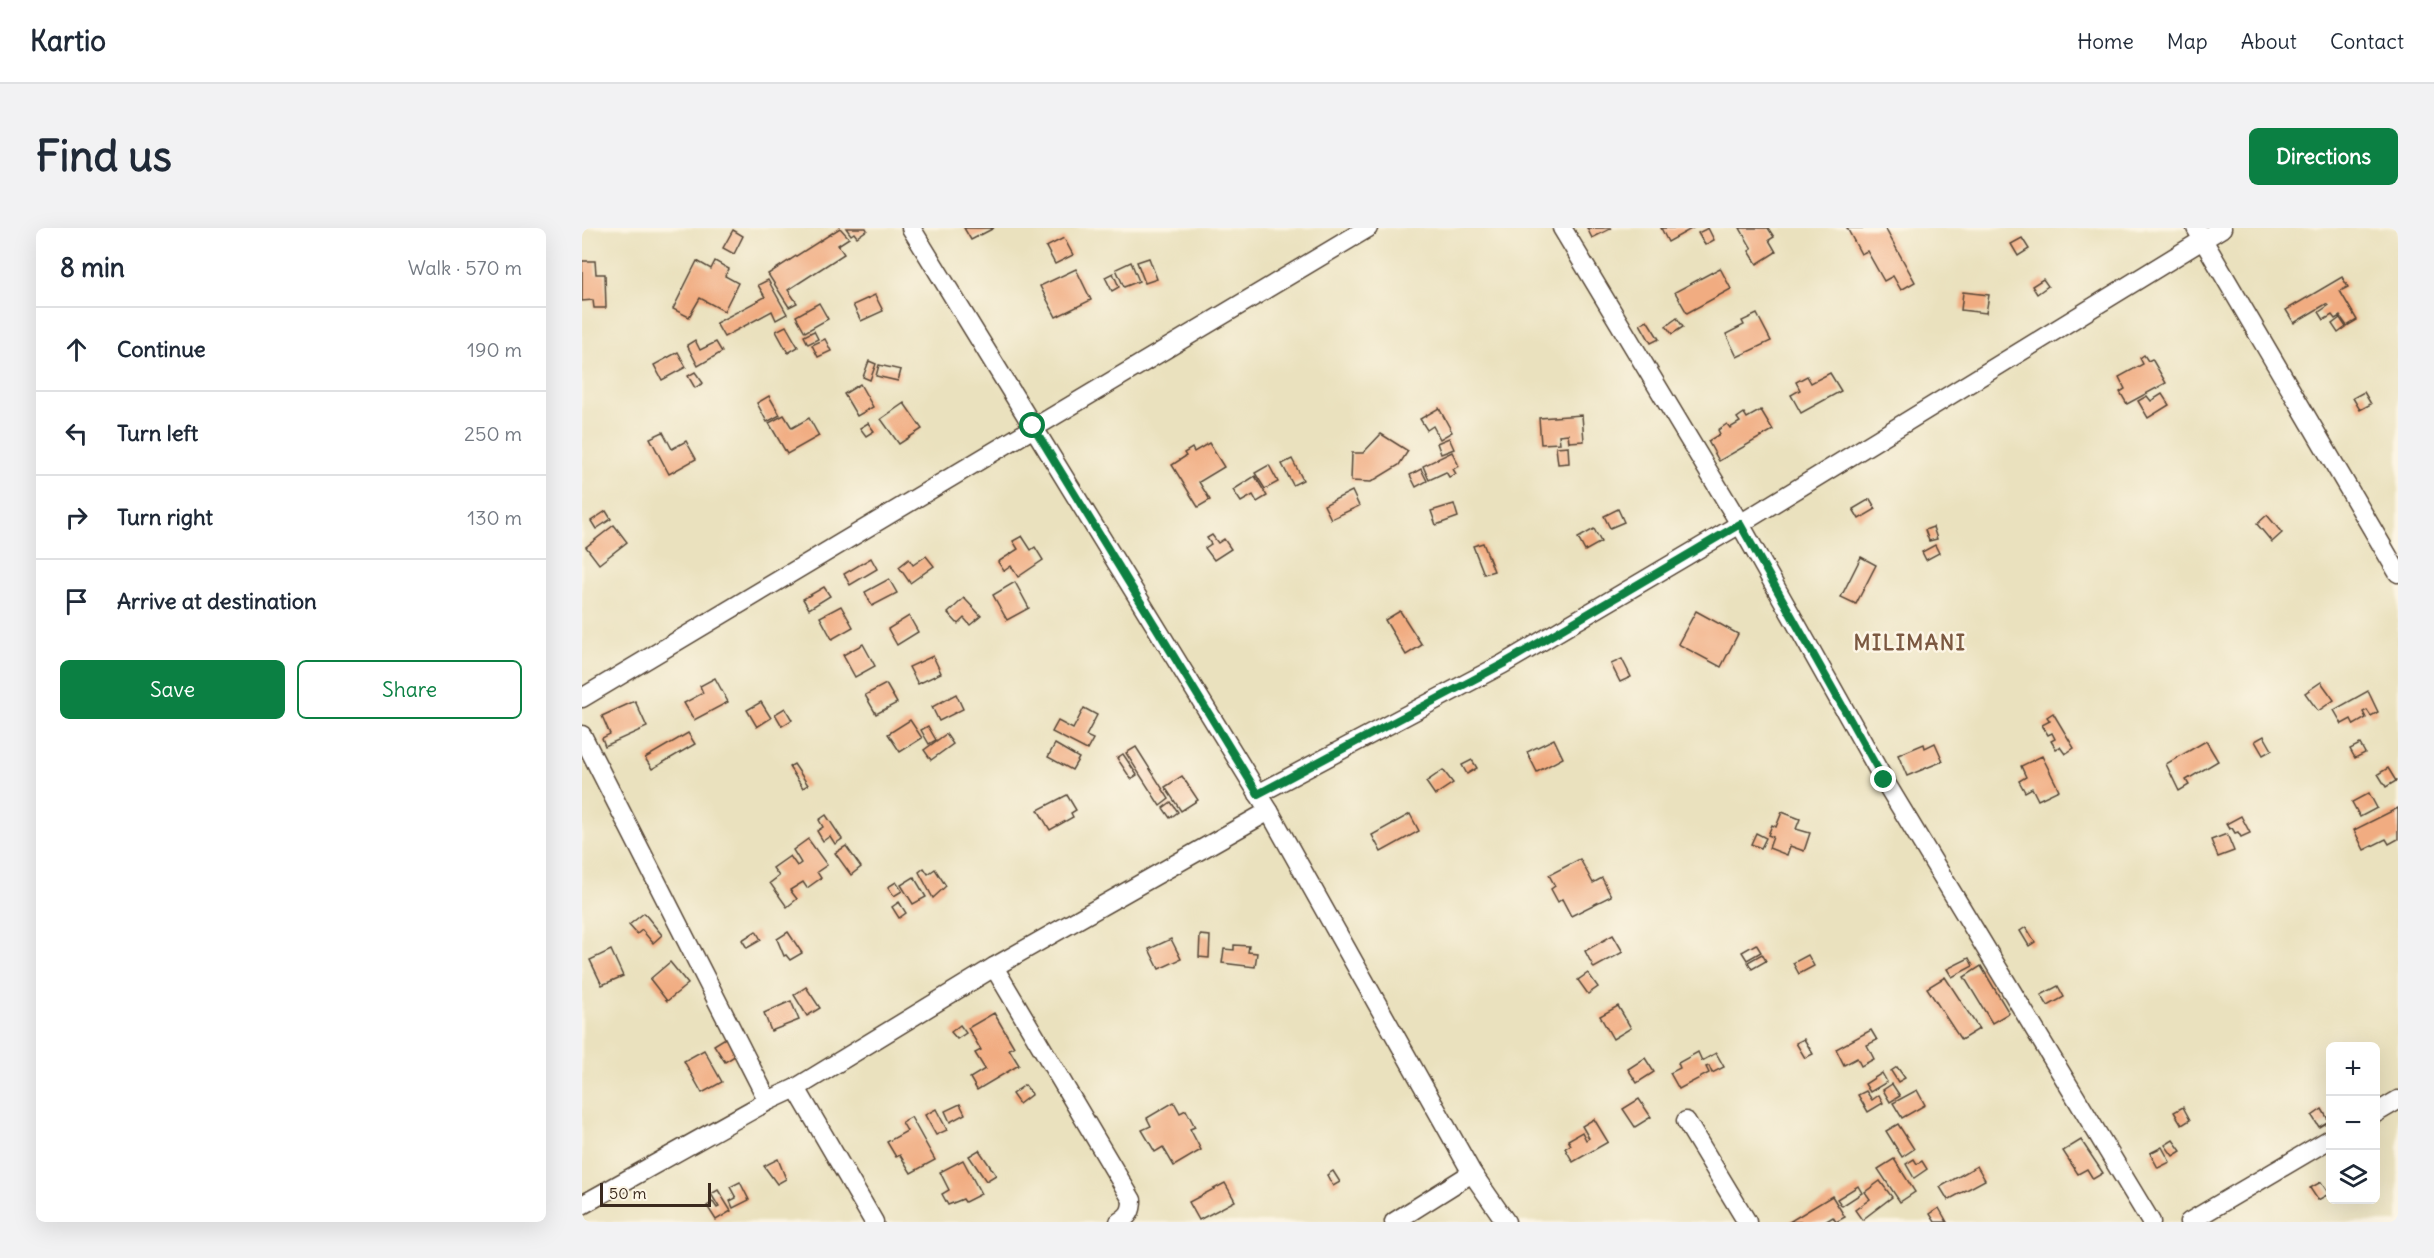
<!DOCTYPE html>
<html lang="en">
<head>
<meta charset="utf-8">
<style>
	body { margin:0; font-family:Delius,sans-serif; background:#f2f2f3; color:#1f2937 }
	.controls { position:absolute; right:18px; bottom:18px; display:grid; overflow:hidden; border-radius:9px; box-shadow:0 6px 24px #0002 }
	.controls button { width:54px; height:54px; display:grid; place-items:center; padding:0; border:0; border-bottom:2px solid #e0e1e3; background:#fff; color:#1f2937; font:30px sans-serif }
	.scale { position:absolute; left:18px; bottom:15px; width:111px; box-sizing:border-box; padding-left:6px; border:3px solid #3b2a1e; border-top:0; font-size:16px; line-height:21px; white-space:nowrap; color:#3b2a1e; -webkit-text-stroke:4px #fcf5e5; paint-order:stroke }
	.stop { position:absolute; width:18px; height:18px; margin:-14px; border:4px solid #0b8043; border-radius:50%; background:#fff }
	.stop.end { background:#0b8043; border-color:#fff; box-shadow:0 2px 6px #0008 }
	.list { margin:0; padding:0; list-style:none }
	h2 { display:flex; justify-content:space-between; align-items:center; height:78px; margin:0; padding:0 24px; font-size:26px }
	h2 small { font-size:20px; font-weight:400; color:#747a83 }
	.list li { display:grid; grid-template-columns:39px 1fr auto; gap:18px; align-items:center; box-sizing:border-box; height:84px; padding:0 24px; border-top:2px solid #e0e1e3 }
	.list b { display:block; font-size:22px; white-space:nowrap }
	.list em { font-size:20px; font-style:normal; color:#747a83 }
	.actions { display:flex; gap:12px; padding:18px 24px }
	.actions a { flex:1; padding:14px 0; border:2px solid #0b8043; border-radius:9px; text-align:center; font-size:21px; color:#0b8043 }
	.actions .main { background:#0b8043; color:#fff }
	.icon { flex:none; width:33px; height:33px; fill:none; stroke:currentColor; stroke-width:2; stroke-linecap:round; stroke-linejoin:round }
	.map { position:relative; flex:none; width:1816px; height:994px; overflow:hidden; border-radius:9px }
	header { display:flex; align-items:center; gap:36px; box-sizing:border-box; height:84px; padding:0 30px; background:#fff; border-bottom:2px solid #e0e1e3 }
	header strong { font-size:28px }
	nav { display:flex; gap:33px; margin-inline-start:auto; font-size:21px }
	.intro { display:flex; align-items:center; justify-content:space-between; box-sizing:border-box; height:144px; padding:0 36px }
	h1 { margin:0; font-size:42px }
	.button { padding:15px 27px; border-radius:9px; background:#0b8043; color:#fff; font-size:21px; font-weight:700 }
	main { display:flex; gap:36px; padding:0 36px }
	aside { flex:1; background:#fff; border-radius:9px; box-shadow:0 6px 24px #0002 }
	.map>svg:first-child { display:block }
	.building { fill:#f1ac81 }
	.lines { fill:none; stroke-linecap:round; stroke-linejoin:round }
	.minor-casing { stroke:#554536; stroke-width:21 }
	.minor { stroke:#fff; stroke-width:18 }
	.route { stroke:#0b8043; stroke-width:8 }
	.labels { text-anchor:middle; dominant-baseline:central; stroke-width:5; stroke-linejoin:round; paint-order:stroke }
	.district-label { font-size:21px; font-weight:bold; letter-spacing:1.5px; fill:#7b5841; stroke:#fcf5e5 }
</style>
</head>
<body>
<header>
<strong>Kartio</strong>
<nav><a>Home</a><a>Map</a><a>About</a><a>Contact</a></nav>
</header>
<div class="intro"><h1>Find us</h1><a class="button">Directions</a></div>
<main>
<aside>
<h2>8 min<small>Walk · 570 m</small></h2>
<ul class="list">
<li><svg class="icon" aria-label="ahead" viewBox="0 0 24 24"><path d="M12 20V5M6 11l6-6 6 6"/></svg><div><b>Continue</b></div><em>190 m</em></li>
<li><svg class="icon" aria-label="left" viewBox="0 0 24 24"><path d="M17 20v-9H6M10 6l-5 5 5 5"/></svg><div><b>Turn left</b></div><em>250 m</em></li>
<li><svg class="icon" aria-label="right" viewBox="0 0 24 24"><path d="M7 20v-9h11M14 6l5 5-5 5"/></svg><div><b>Turn right</b></div><em>130 m</em></li>
<li><svg class="icon" aria-label="arrive" viewBox="0 0 24 24"><path d="M6 21V4h12l-3 4 3 4H6"/></svg><div><b>Arrive at destination</b></div></li>
</ul>
<div class="actions"><a class="main">Save</a><a>Share</a></div>
</aside>
<div class="map">
<svg width="1816" height="994" viewBox="0 0 1816 994">
	<rect width="100%" height="100%" fill="#fcf5e5"/>
	<filter id="ink" filterUnits="userSpaceOnUse"><feTurbulence type="fractalNoise" baseFrequency=".0167" numOctaves="2"/><feDisplacementMap in="SourceGraphic" scale="12" xChannelSelector="R" yChannelSelector="G"/><feConvolveMatrix kernelMatrix="1 2 1 2 8 2 1 2 1" color-interpolation-filters="sRGB"/></filter>
	<filter id="wash" filterUnits="userSpaceOnUse"><feTurbulence type="fractalNoise" baseFrequency=".008" numOctaves="4" result="noise"/><feDisplacementMap in="SourceGraphic" scale="24" xChannelSelector="R" yChannelSelector="G"/><feGaussianBlur stdDeviation="1.35" result="paint"/><feColorMatrix in="noise" values="0 0 0 0 0 0 0 0 0 0 0 0 0 0 0 0 0 1.4 0 .05"/><feComposite in="paint" operator="in"/></filter>
	<g filter="url(#wash)">
		<rect width="100%" height="100%" fill="#eae1be"/>
		<g id="blocks">
			<g class="building">
				<polygon points="258,0 267,10 256,17 262,26 206,62 215,75 207,79 186,46"/>
				<polygon points="264,0 284,0 285,2 275,9 272,5 269,7"/>
				<polygon points="382,0 412,0 389,12"/>
				<polygon points="1005,0 1030,0 1010,10"/>
				<polygon points="1079,0 1111,0 1086,14"/>
				<polygon points="1126,0 1132,12 1123,17 1116,5"/>
				<polygon points="1158,0 1186,0 1192,9 1187,12 1194,24 1175,36 1167,23 1170,21"/>
				<polygon points="1265,0 1303,0 1333,54 1319,62 1311,48 1302,53 1285,23 1279,26"/>
				<polygon points="151,2 161,8 152,26 141,20"/>
				<polygon points="482,10 491,27 473,36 464,19"/>
				<polygon points="1440,10 1447,21 1436,28 1429,16"/>
				<polygon points="567,30 575,51 563,55 555,34"/>
				<polygon points="0,33 13,33 14,46 23,46 24,80 12,80 11,72 0,73"/>
				<polygon points="115,33 129,41 133,33 147,41 143,48 156,55 142,83 118,70 107,89 91,81"/>
				<polygon points="549,34 557,53 542,59 534,41"/>
				<polygon points="1138,40 1149,61 1105,85 1093,64"/>
				<polygon points="494,41 509,72 474,89 458,58"/>
				<polygon points="531,45 537,59 530,63 523,49"/>
				<polygon points="1760,49 1766,59 1758,63 1775,92 1765,98 1758,88 1753,91 1750,87 1742,92 1737,84 1746,78 1744,76 1712,95 1704,82"/>
				<polygon points="1461,51 1466,58 1455,66 1450,58"/>
				<polygon points="186,52 205,86 194,92 190,83 142,109 134,95 183,69 176,57"/>
				<polygon points="1381,64 1407,67 1404,85 1379,82"/>
				<polygon points="293,67 301,83 279,93 271,77"/>
				<polygon points="237,75 246,91 223,104 214,88"/>
				<polygon points="1175,86 1189,113 1155,129 1144,106 1162,97 1160,93"/>
				<polygon points="1095,90 1101,99 1090,106 1084,98"/>
				<polygon points="1758,90 1764,99 1756,105 1750,96"/>
				<polygon points="1065,92 1077,111 1069,115 1058,96"/>
				<polygon points="204,98 216,119 206,125 194,103"/>
				<polygon points="232,103 236,111 226,116 222,108"/>
				<polygon points="243,111 249,123 236,129 230,117"/>
				<polygon points="113,112 118,122 134,114 140,124 116,138 105,117"/>
				<polygon points="96,124 104,139 80,152 72,137"/>
				<polygon points="1562,127 1566,133 1570,131 1584,155 1545,176 1538,164 1543,161 1537,149 1561,136 1558,130"/>
				<polygon points="287,133 294,136 288,152 281,149"/>
				<polygon points="297,137 319,142 316,153 294,148"/>
				<polygon points="113,144 121,155 113,160 106,148"/>
				<polygon points="1248,145 1259,163 1219,185 1209,167 1218,162 1214,154 1225,148 1229,155"/>
				<polygon points="278,156 291,179 275,188 262,166"/>
				<polygon points="1782,164 1789,176 1778,182 1771,170"/>
				<polygon points="1580,166 1587,177 1566,190 1556,173 1565,168 1569,173"/>
				<polygon points="187,168 198,187 185,194 175,175"/>
				<polygon points="322,175 340,201 317,216 299,191"/>
				<polygon points="857,180 870,204 858,211 851,198 845,202 838,191"/>
				<polygon points="1179,182 1191,202 1137,233 1126,213 1138,206 1136,202 1145,196 1148,200 1158,194 1155,190 1162,185 1165,190"/>
				<polygon points="202,187 210,200 227,190 237,208 205,226 187,195"/>
				<polygon points="1000,187 1002,213 987,214 986,206 977,207 978,215 959,216 957,190"/>
				<polygon points="286,195 292,203 284,208 278,200"/>
				<polygon points="81,204 90,221 104,213 114,231 87,246 68,210"/>
				<polygon points="799,206 826,223 817,237 789,254 769,253 770,225 781,225"/>
				<polygon points="867,210 872,221 859,226 855,215"/>
				<polygon points="627,215 642,239 617,254 628,272 616,279 590,237 604,228 602,225 610,220 612,224"/>
				<polygon points="986,218 987,235 976,236 974,219"/>
				<polygon points="870,224 877,238 871,241 874,246 867,249 864,244 847,252 841,238"/>
				<polygon points="710,231 721,252 711,257 700,236"/>
				<polygon points="687,237 696,254 683,261 673,245"/>
				<polygon points="839,241 845,253 834,259 828,247"/>
				<polygon points="673,248 685,268 675,274 671,267 659,274 651,262"/>
				<polygon points="770,263 777,278 749,291 742,277"/>
				<polygon points="1288,271 1294,281 1277,291 1271,281"/>
				<polygon points="872,276 876,289 854,297 849,283"/>
				<polygon points="1036,281 1042,294 1028,300 1022,288"/>
				<polygon points="24,283 29,291 14,301 9,293"/>
				<polygon points="1685,287 1700,305 1690,314 1675,296"/>
				<polygon points="32,297 45,314 17,336 4,319"/>
				<polygon points="1351,299 1355,311 1347,313 1343,302"/>
				<polygon points="1012,301 1019,314 1003,323 996,310"/>
				<polygon points="630,307 636,315 642,311 649,321 632,332 623,320 629,316 625,310"/>
				<polygon points="440,308 449,322 453,319 461,332 436,349 429,338 422,343 416,334 436,321 431,313"/>
				<polygon points="901,315 912,343 902,346 891,318"/>
				<polygon points="1353,317 1357,325 1344,332 1340,324"/>
				<polygon points="344,328 352,338 328,355 317,339 327,331 331,337"/>
				<polygon points="1279,329 1294,337 1274,376 1259,369"/>
				<polygon points="289,330 295,341 268,357 262,346"/>
				<polygon points="307,351 315,365 290,378 283,364"/>
				<polygon points="433,354 447,380 425,392 411,367"/>
				<polygon points="242,359 248,368 227,381 221,371"/>
				<polygon points="382,370 399,388 388,397 382,390 376,396 366,385"/>
				<polygon points="259,378 271,399 250,411 238,389"/>
				<polygon points="818,383 840,417 824,427 803,392"/>
				<polygon points="1114,383 1156,406 1139,439 1096,416"/>
				<polygon points="327,388 336,404 315,417 306,401"/>
				<polygon points="281,416 293,438 273,449 261,427"/>
				<polygon points="351,428 359,445 336,456 327,439"/>
				<polygon points="1040,431 1049,449 1038,454 1029,436"/>
				<polygon points="133,450 146,474 112,492 102,475 121,465 118,458"/>
				<polygon points="1739,454 1752,472 1736,483 1723,465"/>
				<polygon points="304,456 315,475 294,486 283,467"/>
				<polygon points="1786,463 1796,484 1789,488 1785,482 1781,484 1784,490 1772,497 1769,491 1760,496 1752,482"/>
				<polygon points="374,466 381,481 357,493 350,479"/>
				<polygon points="53,473 65,499 23,518 20,510 28,506 20,488"/>
				<polygon points="179,474 189,490 175,499 165,482"/>
				<polygon points="203,480 210,492 200,498 193,486"/>
				<polygon points="502,480 515,487 504,508 511,511 505,522 470,504 476,493 491,501"/>
				<polygon points="1471,485 1492,520 1483,526 1478,519 1474,521 1469,513 1473,511 1470,505 1466,507 1460,497 1468,493 1465,489"/>
				<polygon points="328,492 340,510 318,524 306,506"/>
				<polygon points="346,498 354,512 347,516 339,502"/>
				<polygon points="106,505 113,516 70,541 63,530"/>
				<polygon points="364,506 371,516 349,532 342,522"/>
				<polygon points="1682,508 1690,522 1681,527 1673,513"/>
				<polygon points="972,511 981,530 955,544 945,524"/>
				<polygon points="1624,513 1636,533 1604,552 1607,557 1597,563 1584,536"/>
				<polygon points="1353,515 1361,533 1325,548 1316,527 1342,516 1343,520"/>
				<polygon points="473,516 497,530 490,542 466,529"/>
				<polygon points="1778,516 1783,525 1773,530 1768,521"/>
				<polygon points="554,519 587,571 578,578 544,525"/>
				<polygon points="541,526 555,547 549,551 535,530"/>
				<polygon points="1460,528 1477,562 1456,572 1450,560 1443,564 1437,553 1444,549 1439,538"/>
				<polygon points="890,532 895,540 885,546 880,537"/>
				<polygon points="212,536 226,557 221,560 207,539"/>
				<polygon points="1806,540 1814,553 1804,559 1796,546"/>
				<polygon points="861,542 871,555 853,567 844,554"/>
				<polygon points="600,548 616,572 599,583 583,559"/>
				<polygon points="1787,565 1795,580 1778,589 1770,574"/>
				<polygon points="485,567 494,582 489,585 491,589 468,602 456,582"/>
				<polygon points="589,574 596,584 588,590 581,580"/>
				<polygon points="1816,580 1816,611 1807,616 1804,611 1782,622 1772,602"/>
				<polygon points="1200,584 1218,591 1214,601 1228,605 1222,623 1208,618 1205,627 1187,620 1191,609 1186,607 1190,597 1194,599"/>
				<polygon points="828,586 837,603 799,624 790,607"/>
				<polygon points="244,587 260,611 253,616 248,608 241,613 235,603 241,599 237,592"/>
				<polygon points="1659,588 1668,605 1659,609 1656,604 1653,605 1650,600 1647,601 1644,596"/>
				<polygon points="1174,605 1184,610 1179,620 1169,616"/>
				<polygon points="1645,606 1652,623 1636,629 1629,612"/>
				<polygon points="226,611 245,637 235,644 239,650 225,660 221,654 208,662 215,671 205,679 188,655 197,648 191,640 208,628 215,638 219,635 211,622"/>
				<polygon points="264,618 279,639 269,647 253,625"/>
				<polygon points="998,631 1011,655 1020,650 1029,668 989,688 980,671 976,674 969,661 973,658 967,647"/>
				<polygon points="342,640 346,646 353,641 364,658 351,670 337,644"/>
				<polygon points="332,649 344,669 331,676 319,657"/>
				<polygon points="314,654 320,663 312,668 306,659"/>
				<polygon points="317,674 324,685 317,690 310,679"/>
				<polygon points="62,685 80,707 71,715 60,702 55,706 47,697"/>
				<polygon points="1444,699 1453,714 1447,718 1438,703"/>
				<polygon points="174,703 179,712 165,720 160,712"/>
				<polygon points="206,704 220,725 208,732 204,727 202,728 195,711"/>
				<polygon points="618,707 628,708 627,730 617,729"/>
				<polygon points="1031,707 1041,724 1012,740 1003,723"/>
				<polygon points="589,711 599,731 577,741 567,721"/>
				<polygon points="1174,716 1179,724 1165,732 1160,724"/>
				<polygon points="652,717 667,718 666,724 675,725 673,739 640,735 642,721 652,722"/>
				<polygon points="29,722 41,748 20,757 8,732"/>
				<polygon points="1180,726 1184,733 1170,741 1166,734"/>
				<polygon points="1226,727 1232,738 1217,746 1211,735"/>
				<polygon points="1387,730 1391,738 1370,749 1365,741"/>
				<polygon points="88,734 106,756 85,773 68,751"/>
				<polygon points="1399,738 1427,785 1410,795 1382,749"/>
				<polygon points="1006,745 1016,759 1006,766 996,752"/>
				<polygon points="1363,749 1397,801 1379,812 1345,760"/>
				<polygon points="1476,758 1482,769 1466,778 1459,767"/>
				<polygon points="224,759 238,780 225,788 212,767"/>
				<polygon points="209,773 217,792 189,803 182,785"/>
				<polygon points="1036,778 1049,800 1031,811 1018,788"/>
				<polygon points="412,785 432,819 427,821 437,837 395,862 388,850 403,841 393,825 399,822 386,800"/>
				<polygon points="378,797 384,805 375,811 369,804"/>
				<polygon points="1289,802 1295,812 1285,817 1292,831 1279,838 1275,830 1262,837 1254,821"/>
				<polygon points="145,809 156,826 143,834 132,817"/>
				<polygon points="1222,811 1231,826 1223,830 1214,815"/>
				<polygon points="122,822 140,854 120,865 102,833"/>
				<polygon points="1116,824 1120,833 1134,825 1142,839 1130,845 1127,838 1124,839 1127,845 1097,861 1088,845 1098,840 1096,835"/>
				<polygon points="1063,830 1072,844 1055,855 1046,841"/>
				<polygon points="1315,839 1323,850 1316,854 1309,843"/>
				<polygon points="1300,845 1305,854 1288,864 1283,856"/>
				<polygon points="1310,856 1318,868 1308,874 1301,862"/>
				<polygon points="443,857 450,866 437,876 430,866"/>
				<polygon points="1335,862 1343,877 1320,890 1311,875"/>
				<polygon points="1284,863 1290,872 1297,867 1301,875 1286,884 1276,867"/>
				<polygon points="1057,871 1069,889 1053,899 1041,881"/>
				<polygon points="592,874 598,885 604,882 613,899 608,901 619,922 592,938 581,919 573,924 560,902 569,898 565,890"/>
				<polygon points="378,876 383,886 368,894 363,883"/>
				<polygon points="1601,879 1608,892 1600,897 1592,884"/>
				<polygon points="354,881 365,902 354,907 343,887"/>
				<polygon points="1740,881 1747,893 1737,899 1730,888"/>
				<polygon points="329,889 353,932 329,945 318,927 314,929 305,914 325,903 320,894"/>
				<polygon points="1012,891 1026,914 991,934 983,920 989,917 986,912 1000,904 1004,912 1007,910 1000,898"/>
				<polygon points="1316,896 1332,921 1320,929 1304,903"/>
				<polygon points="1499,912 1521,945 1511,951 1505,941 1496,946 1481,923"/>
				<polygon points="1591,912 1599,923 1591,928 1583,917"/>
				<polygon points="1580,919 1588,934 1576,940 1568,925"/>
				<polygon points="397,922 414,947 404,953 387,928"/>
				<polygon points="196,931 204,951 195,956 182,938"/>
				<polygon points="1312,931 1333,964 1318,974 1296,941"/>
				<polygon points="1332,931 1335,936 1340,933 1345,941 1332,950 1324,936"/>
				<polygon points="381,932 399,966 383,974 381,971 366,977 360,966 367,962 358,944"/>
				<polygon points="1395,938 1403,952 1366,972 1358,959"/>
				<polygon points="751,943 758,954 751,958 745,947"/>
				<polygon points="1298,953 1310,969 1280,992 1273,982 1288,971 1283,964"/>
				<polygon points="158,954 167,972 151,980 148,973 154,970 148,959"/>
				<polygon points="1739,954 1747,966 1736,972 1728,960"/>
				<polygon points="643,955 653,973 617,992 607,974"/>
				<polygon points="1276,958 1280,965 1260,978 1255,971"/>
				<polygon points="136,962 149,983 134,992 125,978 131,974 135,980 137,979 129,966"/>
				<polygon points="1250,968 1263,989 1254,994 1251,989 1243,994 1207,994"/>
				<polygon points="1357,980 1365,994 1353,994 1348,986"/>
			</g>
		</g>
	</g>
	<g filter="url(#ink)">
		<use href="#blocks" fill-opacity="0" stroke="#554536" stroke-width="1.5"/>
		<g class="lines">
			<g class="minor-casing">
				<g id="minor">
					<polyline points="329,0 687,583 890,945 924,994"/>
					<polyline points="980,0 1158,296 1302,552 1569,994"/>
					<polyline points="1614,0 1816,345"/>
					<polyline points="0,470 786,0"/>
					<polyline points="0,507 186,873"/>
					<polyline points="676,566 921,436 1158,296 1640,0"/>
					<path d="M 412,739 L 550,972 C 550,983 547,988 537,994"/>
					<polyline points="214,860 292,994"/>
					<polyline points="1794,885 1816,872"/>
					<polyline points="1104,893 1165,994"/>
					<polyline points="0,977 186,873 214,860 412,739 687,583"/>
					<polyline points="812,994 890,945"/>
					<polyline points="1607,994 1748,911"/>
				</g>
			</g>
			<use href="#minor" class="minor"/>
		</g>
	</g>
	<g class="lines" filter="url(#ink)">
		<polyline class="route" points="451,198 676,566 921,436 1158,296 1302,552"/>
	</g>
	<g class="labels">
		<g class="district-label">
			<text x="1328" y="414">MILIMANI</text>
		</g>
	</g>
</svg>
<div class="controls">
<button>+</button>
<button>−</button>
<button><svg class="icon" aria-label="layers" viewBox="0 0 24 24"><path d="M12 4l9 5-9 5-9-5zM3 14l9 5 9-5"/></svg></button>
</div>
<div class="scale">50 m</div>
<div class="stop" style="left:451px;top:198px"></div>
<div class="stop end" style="left:1302px;top:552px"></div>
</div>
</main>
</body>
</html>
